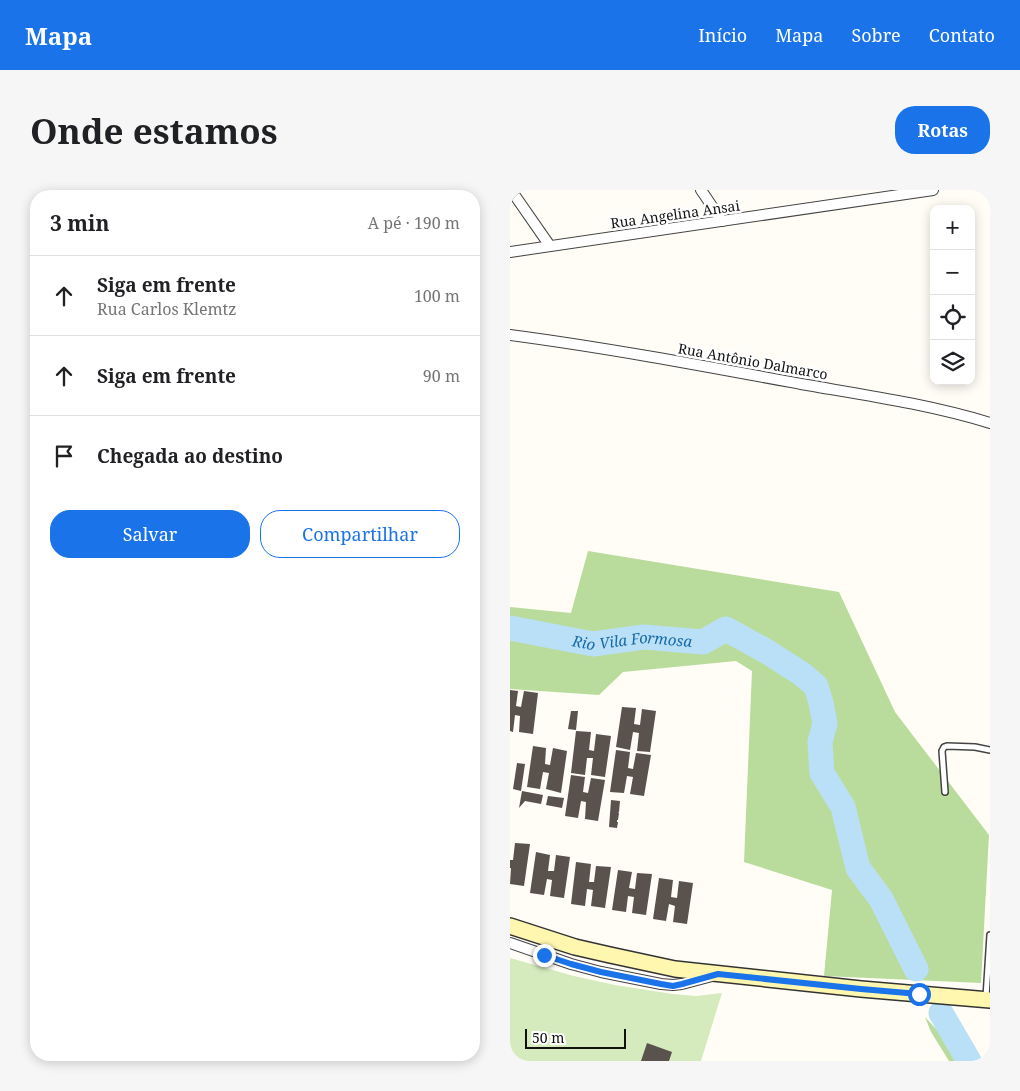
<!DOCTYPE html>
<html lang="pt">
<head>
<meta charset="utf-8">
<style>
	body { margin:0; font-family:"Noto Serif",serif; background:#f6f6f6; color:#202124 }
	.controls { position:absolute; right:15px; top:15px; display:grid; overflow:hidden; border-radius:10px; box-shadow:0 2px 12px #0003 }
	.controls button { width:45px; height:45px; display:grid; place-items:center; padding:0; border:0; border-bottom:1px solid #e0e0e0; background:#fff; color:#202124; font:25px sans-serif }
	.scale { position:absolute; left:15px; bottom:12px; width:101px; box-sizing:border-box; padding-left:5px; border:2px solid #111; border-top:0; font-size:14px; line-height:18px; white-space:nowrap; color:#111; -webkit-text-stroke:4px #fff; paint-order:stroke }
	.stop { position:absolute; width:15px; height:15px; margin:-11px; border:4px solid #1a73e8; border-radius:50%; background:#fff }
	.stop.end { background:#1a73e8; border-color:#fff; box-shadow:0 1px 5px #0008 }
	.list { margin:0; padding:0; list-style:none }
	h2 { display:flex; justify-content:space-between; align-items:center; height:65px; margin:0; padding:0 20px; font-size:21px }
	h2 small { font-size:16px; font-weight:400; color:#757577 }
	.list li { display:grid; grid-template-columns:32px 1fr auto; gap:15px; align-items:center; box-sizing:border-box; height:80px; padding:0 20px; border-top:1px solid #e0e0e0 }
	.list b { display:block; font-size:19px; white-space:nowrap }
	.list p { margin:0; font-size:16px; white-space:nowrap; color:#757577 }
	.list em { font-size:16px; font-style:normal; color:#757577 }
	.actions { display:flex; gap:10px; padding:15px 20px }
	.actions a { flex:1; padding:11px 0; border:1px solid #1a73e8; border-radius:20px; text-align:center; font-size:18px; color:#1a73e8 }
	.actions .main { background:#1a73e8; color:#fff }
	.icon { flex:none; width:28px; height:28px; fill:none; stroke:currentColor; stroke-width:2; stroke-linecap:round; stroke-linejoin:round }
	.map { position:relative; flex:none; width:480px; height:871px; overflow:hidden; border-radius:20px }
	header { display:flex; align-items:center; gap:30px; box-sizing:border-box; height:70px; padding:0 25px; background:#1a73e8; color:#fff }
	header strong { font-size:24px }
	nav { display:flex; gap:28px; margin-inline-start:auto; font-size:18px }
	.intro { display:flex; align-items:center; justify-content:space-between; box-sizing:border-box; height:120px; padding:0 30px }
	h1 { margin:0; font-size:35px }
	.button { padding:12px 22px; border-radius:20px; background:#1a73e8; color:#fff; font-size:18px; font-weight:700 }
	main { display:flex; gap:30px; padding:0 30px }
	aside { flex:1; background:#fff; border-radius:20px; box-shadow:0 2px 12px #0003 }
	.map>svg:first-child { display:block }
	.green { fill:#d5ebbd }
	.forest { fill:#b9dc9c }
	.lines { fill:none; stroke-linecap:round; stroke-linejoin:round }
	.river { stroke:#b9e0f7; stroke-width:25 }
	.building { fill:#5a524d }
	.service-casing { stroke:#444; stroke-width:8 }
	.minor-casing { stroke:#444; stroke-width:12 }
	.secondary-casing { stroke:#333; stroke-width:18 }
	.service { stroke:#fff; stroke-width:5 }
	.minor { stroke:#fff; stroke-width:10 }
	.secondary { stroke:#fff6b0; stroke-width:15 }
	.route { stroke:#1a73e8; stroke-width:6 }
	.labels { text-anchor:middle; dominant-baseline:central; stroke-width:5; stroke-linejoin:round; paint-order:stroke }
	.street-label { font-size:14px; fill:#111; stroke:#fff }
	.water-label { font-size:15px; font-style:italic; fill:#1768a6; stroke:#fff }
</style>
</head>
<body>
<header>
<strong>Mapa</strong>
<nav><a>Início</a><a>Mapa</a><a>Sobre</a><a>Contato</a></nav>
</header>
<div class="intro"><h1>Onde estamos</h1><a class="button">Rotas</a></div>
<main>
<aside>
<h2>3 min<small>A pé · 190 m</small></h2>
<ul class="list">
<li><svg class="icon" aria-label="ahead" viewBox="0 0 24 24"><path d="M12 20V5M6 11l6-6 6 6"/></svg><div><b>Siga em frente</b><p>Rua Carlos Klemtz</p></div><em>100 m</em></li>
<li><svg class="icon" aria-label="ahead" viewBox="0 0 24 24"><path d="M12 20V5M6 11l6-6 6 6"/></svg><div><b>Siga em frente</b></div><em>90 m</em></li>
<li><svg class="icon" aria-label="arrive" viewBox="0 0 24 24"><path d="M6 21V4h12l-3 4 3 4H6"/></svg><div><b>Chegada ao destino</b></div></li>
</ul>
<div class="actions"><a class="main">Salvar</a><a>Compartilhar</a></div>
</aside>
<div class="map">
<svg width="480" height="871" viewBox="0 0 480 871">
	<rect width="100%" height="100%" fill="#fffdf5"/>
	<polygon class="green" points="0,768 64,786 105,795 163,804 186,806 212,803 191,871 0,871"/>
	<g class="forest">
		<polygon points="78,361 329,402 385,522 479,645 471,793 314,786 322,700 234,672 242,481 226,471 113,482 89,505 0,499 0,417 61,423"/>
		<polygon points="415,827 448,863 453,871 439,871 421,842"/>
	</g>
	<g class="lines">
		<g class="river">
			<path id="s1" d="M 0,438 L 83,454 L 134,447 L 193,452 L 216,439 L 256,461 L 292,484 L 306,496 L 311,513 L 315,533 L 310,552 L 312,583 L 333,617 L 348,678 L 371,709 L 406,779"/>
			<polyline points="431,823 459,871"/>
		</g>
	</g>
	<g class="building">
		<polygon points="0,500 8,501 6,516 11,517 14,501 28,503 23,544 9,542 10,526 5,525 3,542 0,541"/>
		<polygon points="112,517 126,518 124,534 130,535 132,519 146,521 140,562 127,561 129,543 123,542 120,560 106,557"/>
		<polygon points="61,521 68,521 66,540 58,539"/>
		<polygon points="66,541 81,542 79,560 84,561 86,544 101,546 95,587 81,585 83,568 77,568 75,585 61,583"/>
		<polygon points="23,556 36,558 35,574 40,575 43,558 57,561 51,603 36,599 39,583 33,582 30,599 17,597"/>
		<polygon points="106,560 120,562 118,578 123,579 126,563 141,565 134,606 120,604 123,587 117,586 114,603 100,602"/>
		<polygon points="7,573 15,574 11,601 3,599"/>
		<polygon points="61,585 75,587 73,602 78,603 81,588 95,590 88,631 75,629 76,612 71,611 68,628 55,626"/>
		<polygon points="12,601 33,605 31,614 15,611 9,618"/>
		<polygon points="38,606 54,608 52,618 36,615"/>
		<polygon points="101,610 110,611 109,622 108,622 109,623 108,630 107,630 107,632 108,632 107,638 99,637"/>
		<polygon points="5,653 20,654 14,696 0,694 1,678 0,678 0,670 3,670"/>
		<polygon points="26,662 40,665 38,681 44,681 46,665 60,667 54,708 40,706 42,690 37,689 34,705 20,703"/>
		<polygon points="66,672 81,674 79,692 84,692 86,676 101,677 95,718 81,716 83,700 77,699 75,716 61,714"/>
		<polygon points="108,680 122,682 119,698 125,699 127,683 142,684 136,725 122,723 124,707 118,706 116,722 102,720"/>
		<polygon points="149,688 163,690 161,707 167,708 169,691 183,693 177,734 163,732 165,716 159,714 156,731 143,729"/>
		<polygon points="137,853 162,862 159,871 131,871"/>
	</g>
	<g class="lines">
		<g class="service-casing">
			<g id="service">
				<polyline points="435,602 432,561 434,557 437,556 465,557 480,560"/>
				<polyline points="476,807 480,745"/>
			</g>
		</g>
		<g class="minor-casing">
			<g id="minor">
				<polyline points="1,0 40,56"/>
				<polyline points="191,0 212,31"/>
				<polyline points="0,62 423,0"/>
				<path d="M 0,145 C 98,158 194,176 291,194 C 354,205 418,214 480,233"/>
				<polyline points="0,753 61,774 91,782 151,794 163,795 172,794 202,786"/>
			</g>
		</g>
		<g class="secondary-casing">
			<polyline id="secondary" points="0,736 65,757 100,765 165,779 351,799 480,810"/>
		</g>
		<use href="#service" class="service"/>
		<use href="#minor" class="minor"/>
		<use href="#secondary" class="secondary"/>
	</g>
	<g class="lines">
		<polyline class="route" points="34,765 61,774 91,782 151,794 163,796 172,794 208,784 351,799 409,804"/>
	</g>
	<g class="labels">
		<g class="street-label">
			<text transform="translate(165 24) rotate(-8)">Rua Angelina Ansai</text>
			<text transform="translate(243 171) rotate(10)">Rua Antônio Dalmarco</text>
		</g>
		<g class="water-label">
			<text stroke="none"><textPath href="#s1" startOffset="124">Rio Vila Formosa</textPath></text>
		</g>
	</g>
</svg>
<div class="controls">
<button>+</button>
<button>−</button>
<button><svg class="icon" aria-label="locate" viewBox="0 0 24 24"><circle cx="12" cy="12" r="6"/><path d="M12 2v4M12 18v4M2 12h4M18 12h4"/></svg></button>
<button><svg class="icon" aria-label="layers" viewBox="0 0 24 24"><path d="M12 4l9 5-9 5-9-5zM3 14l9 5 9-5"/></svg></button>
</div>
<div class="scale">50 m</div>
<div class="stop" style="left:409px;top:804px"></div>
<div class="stop end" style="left:34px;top:765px"></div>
</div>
</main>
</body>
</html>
